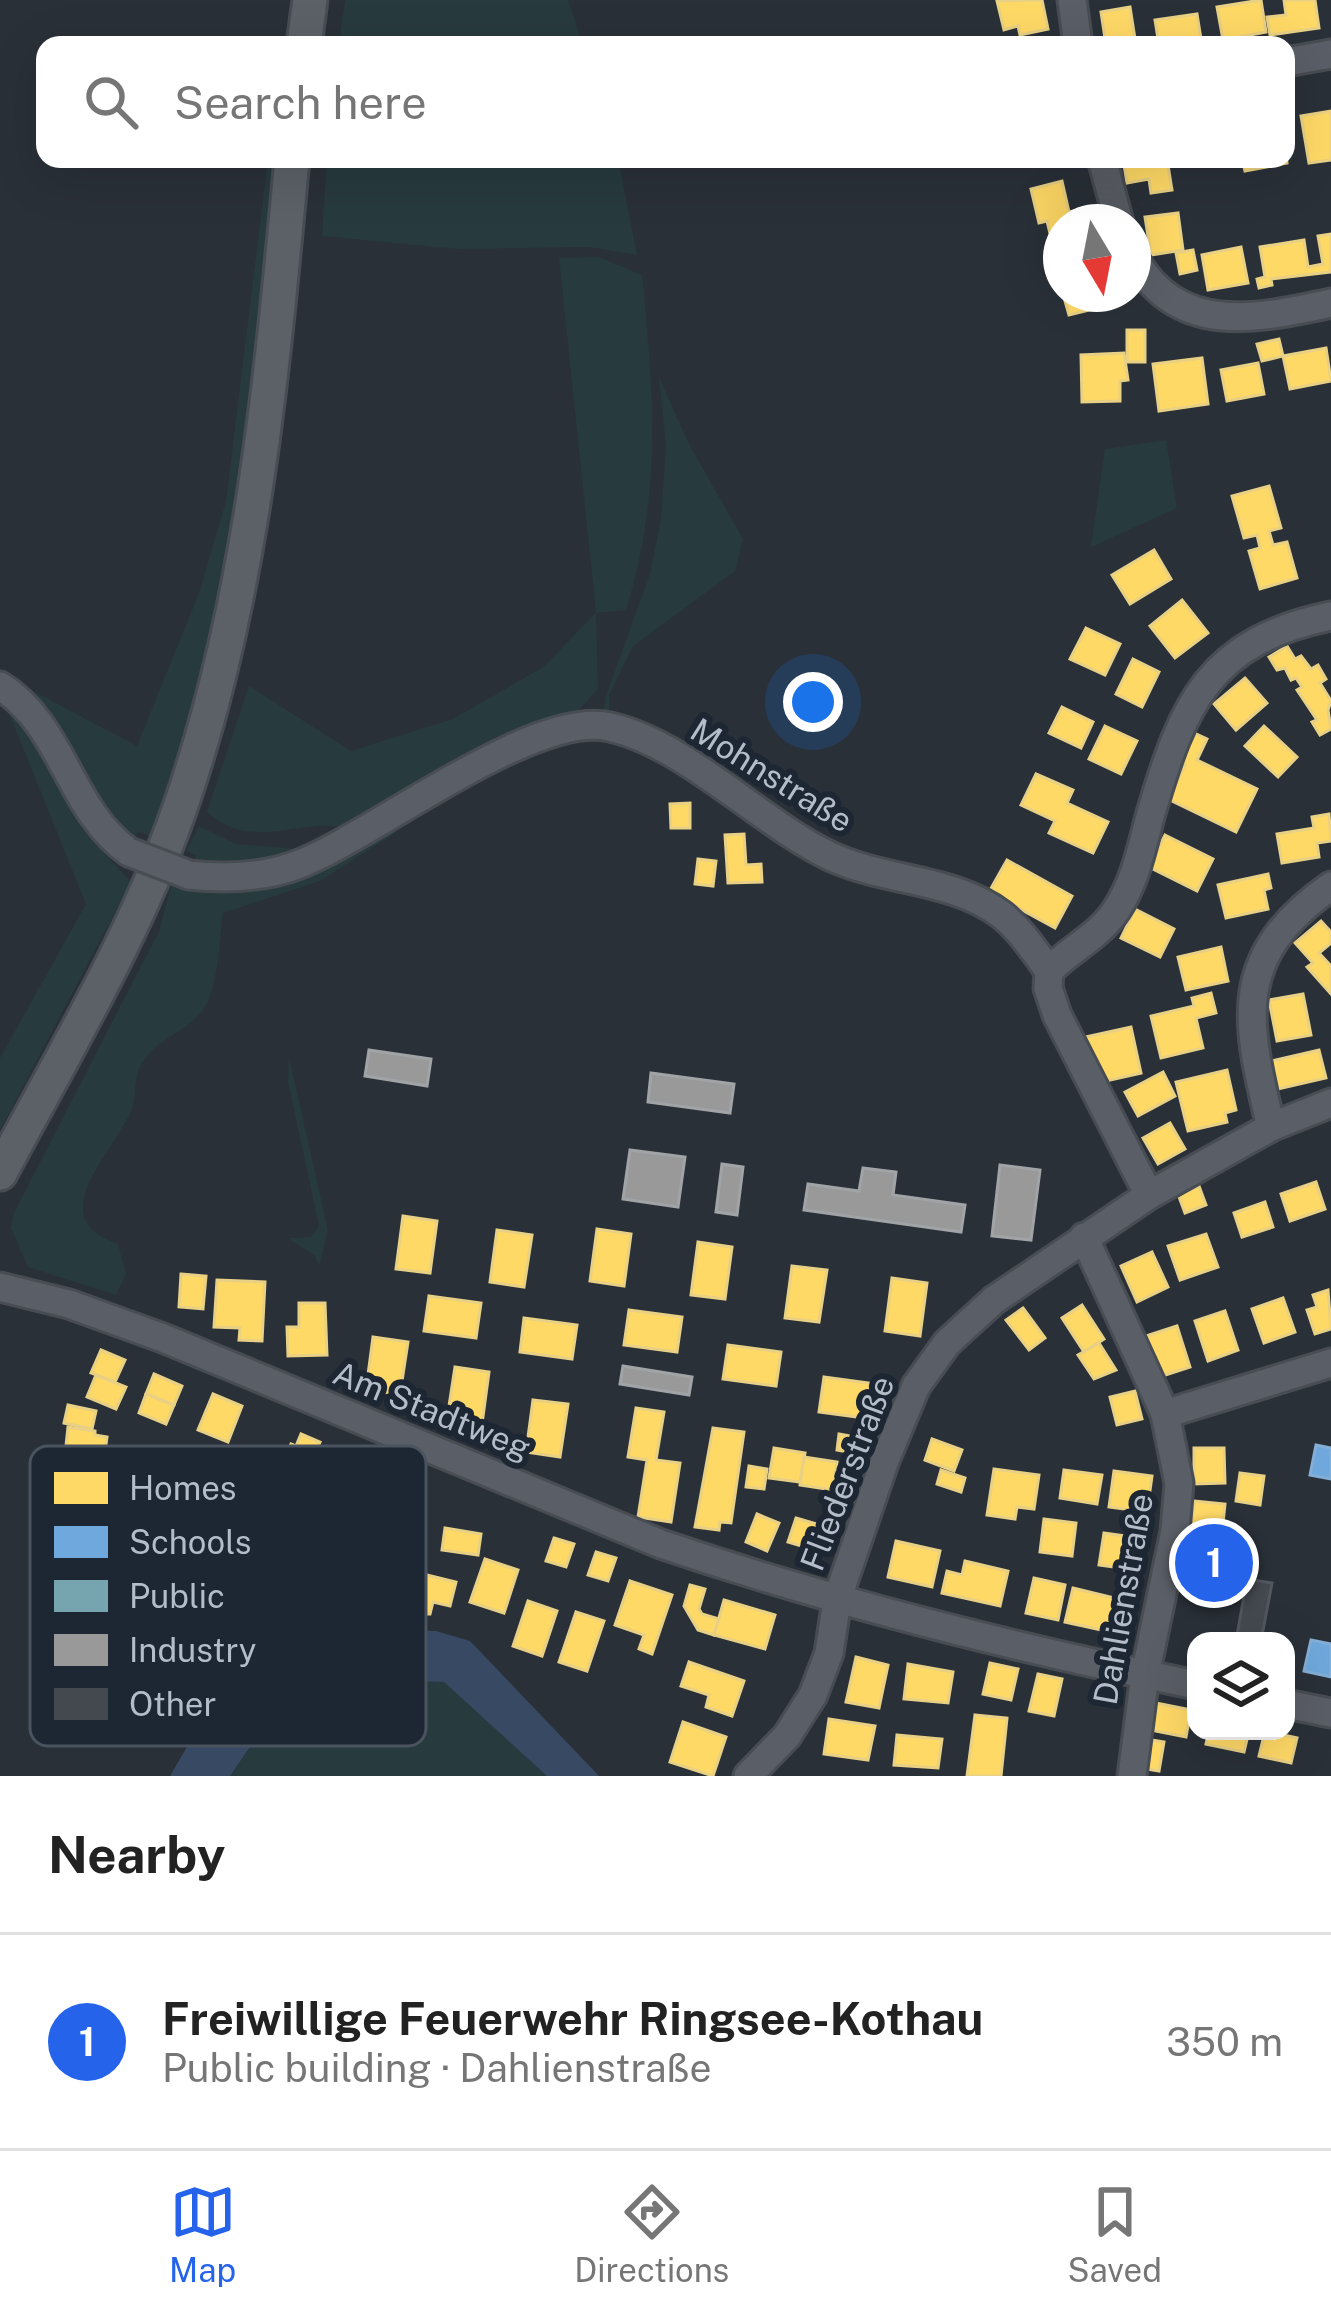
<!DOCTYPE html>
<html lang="en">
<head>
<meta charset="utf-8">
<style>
	body { margin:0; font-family:"Public Sans",sans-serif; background:#f2f2f2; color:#222 }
	.controls { position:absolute; right:36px; bottom:36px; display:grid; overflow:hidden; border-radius:24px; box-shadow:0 12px 48px #0002 }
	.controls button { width:108px; height:108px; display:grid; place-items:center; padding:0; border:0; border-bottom:3px solid #e0e0e0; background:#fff; color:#222; font:60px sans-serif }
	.compass { position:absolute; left:1043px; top:204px; width:108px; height:108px; border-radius:50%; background:#fff; box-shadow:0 12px 48px #0002; rotate:170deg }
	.you { position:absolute; left:813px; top:702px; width:42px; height:42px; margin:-30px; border:9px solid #fff; border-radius:50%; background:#1a73e8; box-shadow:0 0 0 18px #1a73e833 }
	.badge { display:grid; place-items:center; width:78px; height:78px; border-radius:50%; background:#2563eb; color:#fff; font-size:39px; font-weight:700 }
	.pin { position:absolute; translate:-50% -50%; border:6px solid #fff; box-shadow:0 3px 12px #0006 }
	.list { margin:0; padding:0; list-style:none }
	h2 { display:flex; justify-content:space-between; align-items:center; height:156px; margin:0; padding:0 48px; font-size:51px }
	h2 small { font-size:39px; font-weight:400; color:#767676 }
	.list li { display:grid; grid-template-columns:78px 1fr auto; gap:36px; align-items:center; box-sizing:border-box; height:216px; padding:0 48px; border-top:3px solid #e0e0e0 }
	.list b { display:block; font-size:45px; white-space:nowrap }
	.list p { margin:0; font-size:39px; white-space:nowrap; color:#767676 }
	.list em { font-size:39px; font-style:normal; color:#767676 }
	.icon { flex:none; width:66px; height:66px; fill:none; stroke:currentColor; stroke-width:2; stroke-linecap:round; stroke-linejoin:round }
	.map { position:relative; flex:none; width:1331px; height:1776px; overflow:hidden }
	.search { position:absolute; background:#fff; box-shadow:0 12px 48px #0002; left:36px; right:36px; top:36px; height:132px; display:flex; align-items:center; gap:30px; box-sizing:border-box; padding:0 42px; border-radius:24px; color:#767676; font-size:45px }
	.sheet { height:372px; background:#fff }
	nav { display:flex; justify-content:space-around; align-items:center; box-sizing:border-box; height:168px; border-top:3px solid #e0e0e0; background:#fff; font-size:33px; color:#767676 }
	nav a { display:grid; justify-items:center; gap:6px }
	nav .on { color:#2563eb }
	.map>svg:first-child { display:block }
	.green { fill:#273a3e }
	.water { fill:#384963 }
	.homes { fill:#ffd966; stroke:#e8d084; stroke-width:3 }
	.schools { fill:#6fa8dc; stroke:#84aed6; stroke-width:3 }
	.public { fill:#76a5af; stroke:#89acb7; stroke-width:3 }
	.industry { fill:#999; stroke:#a1a4a7; stroke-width:3 }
	.building { fill:#444950; stroke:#52575f; stroke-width:3 }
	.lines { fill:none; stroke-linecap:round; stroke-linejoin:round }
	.minor-casing { stroke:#484c53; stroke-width:33 }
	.major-casing { stroke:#484c55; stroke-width:39 }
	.minor { stroke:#5a5e66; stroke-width:27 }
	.major { stroke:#5c6168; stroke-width:33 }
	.minor-bridge-casing { stroke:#484c53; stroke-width:33; stroke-linecap:butt }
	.minor-bridge { stroke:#5a5e66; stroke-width:27 }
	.labels { text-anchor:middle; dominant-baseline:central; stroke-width:12; stroke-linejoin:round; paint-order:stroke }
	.street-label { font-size:33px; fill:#b4bcc9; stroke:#1d2633 }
	.key { fill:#1d2633; stroke:#4a5360; stroke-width:3 }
	.key-label { font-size:33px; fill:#b4bcc9 }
</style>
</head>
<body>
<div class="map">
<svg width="1331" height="1776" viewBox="0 0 1331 1776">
	<rect width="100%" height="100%" fill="#2a3038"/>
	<g class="green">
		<polygon points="345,0 568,0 583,45 339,45"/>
		<polygon points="268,159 280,159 233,575 175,778 152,837 138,831 133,842 103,818 29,701 31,690 137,746 199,593 226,501"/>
		<polygon points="327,159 618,159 637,255 589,247 458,249 322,236"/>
		<path d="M 599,257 L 642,275 C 654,394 662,494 626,610 L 596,613 L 598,689 L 574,715 L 356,827 C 343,827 330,825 317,826 C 276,830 241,843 207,812 L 249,686 L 351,751 L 453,719 L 545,666 L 596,612 L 559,258 Z"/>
		<polygon points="659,377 689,444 743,539 735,571 633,646 609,695 609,719 604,709 606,696 650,574 661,519 666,446"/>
		<polygon points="1166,440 1177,508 1091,547 1105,449"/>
		<polygon points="3,698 49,753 87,835 131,882 0,1130 0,1058 86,904"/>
		<polygon points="199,826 236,844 307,850 232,869 192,865 196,855 186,851"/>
		<path d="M 386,827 L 397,832 L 320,881 L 223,913 C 219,940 219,980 206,1005 C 191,1031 159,1037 144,1060 C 133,1076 137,1088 133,1105 C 122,1146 36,1216 118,1244 L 126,1274 L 116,1295 L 28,1267 L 11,1228 L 14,1213 L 159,931 L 171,886 L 182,890 L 185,882 L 211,889 Z"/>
		<polygon points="289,1057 328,1230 319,1266 315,1256 288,1238 311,1237 319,1226 288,1082"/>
		<polygon points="356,1679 444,1682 547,1776 230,1776 269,1720"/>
	</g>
	<polygon class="water" points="278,1627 436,1631 470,1641 599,1776 547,1776 444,1682 356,1679 268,1721 230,1776 170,1776 248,1642"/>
	<g class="homes">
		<polygon points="1042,0 1048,29 1020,35 1018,26 1004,30 997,1"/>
		<polygon points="1261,0 1266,32 1223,40 1217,7"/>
		<polygon points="1284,0 1315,0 1319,28 1270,35 1267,17 1286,15"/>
		<polygon points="1130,7 1136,45 1106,45 1101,12"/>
		<polygon points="1197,14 1202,45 1159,45 1155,20"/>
		<polygon points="1331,111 1331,160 1309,163 1301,116"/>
		<polygon points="1286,155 1287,163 1245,171 1242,159 1286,159"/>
		<polygon points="1123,159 1167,159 1172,190 1151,193 1149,179 1127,183"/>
		<polygon points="1062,181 1069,212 1078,210 1081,222 1061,222 1061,240 1052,242 1047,221 1039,223 1031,189"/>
		<polygon points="1178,213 1183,250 1151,255 1145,217"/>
		<polygon points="1331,234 1331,272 1271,279 1272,285 1259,288 1257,279 1265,277 1260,247 1304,240 1308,267 1323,264 1318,236"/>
		<polygon points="1241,247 1248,283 1208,290 1202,255"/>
		<polygon points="1193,250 1197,270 1180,274 1176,253"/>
		<polygon points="1063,294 1107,294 1110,305 1069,315"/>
		<rect x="1127" y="330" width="18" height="32"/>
		<polygon points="1279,339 1283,356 1262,361 1257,344"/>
		<polygon points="1326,348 1331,381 1290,389 1283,356"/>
		<polygon points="1124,353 1128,380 1120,381 1120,401 1082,402 1081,355"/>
		<polygon points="1202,358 1208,404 1159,411 1153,364"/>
		<polygon points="1258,363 1264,394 1227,401 1221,370"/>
		<polygon points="1269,486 1281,528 1269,531 1273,545 1287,542 1297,578 1260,589 1249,551 1260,548 1257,535 1244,538 1232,496"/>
		<polygon points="1154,550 1171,579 1130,604 1112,575"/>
		<polygon points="1182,600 1208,633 1175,658 1150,626"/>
		<polygon points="1086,628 1120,644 1105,675 1070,659"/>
		<polygon points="1287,646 1295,659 1301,656 1311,669 1318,665 1326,679 1320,683 1331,701 1328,710 1331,729 1320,735 1312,722 1317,720 1297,690 1302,687 1296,678 1291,680 1285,668 1277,670 1269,657"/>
		<polygon points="1133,659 1159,672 1142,707 1116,694"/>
		<polygon points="1245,678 1267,703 1236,730 1214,704"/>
		<polygon points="1062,707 1093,722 1081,748 1049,733"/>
		<polygon points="1105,726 1137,741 1121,774 1089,759"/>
		<polygon points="1264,726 1297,757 1278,777 1245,746"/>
		<polygon points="1190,731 1207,739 1197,760 1257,789 1236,832 1168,799 1185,765 1175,760"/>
		<polygon points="1036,774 1073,790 1067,803 1108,822 1093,853 1049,833 1055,821 1021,805"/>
		<polygon points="690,803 690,828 671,828 670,804"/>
		<polygon points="1329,814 1331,841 1317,843 1319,857 1282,863 1277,834 1314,828 1312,817"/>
		<polygon points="744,834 746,865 761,864 762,882 728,883 725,835"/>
		<polygon points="1165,835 1213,859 1197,891 1149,867"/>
		<polygon points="698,859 716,861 713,886 695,884"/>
		<polygon points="1007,860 1072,896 1055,928 989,892"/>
		<polygon points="1268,874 1271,888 1264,890 1268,909 1226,918 1218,885"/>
		<polygon points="1135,909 1174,929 1160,957 1121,938"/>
		<polygon points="1321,921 1331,932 1331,943 1319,953 1331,966 1331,994 1307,967 1313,963 1295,943"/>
		<polygon points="1221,947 1228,981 1186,990 1178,957"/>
		<polygon points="1211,993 1216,1013 1196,1018 1203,1048 1161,1058 1151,1016 1194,1006 1192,998"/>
		<polygon points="1303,994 1311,1035 1277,1041 1269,1000"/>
		<polygon points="1131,1027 1141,1073 1097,1083 1086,1037"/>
		<polygon points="1319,1050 1326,1078 1278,1089 1272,1061"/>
		<polygon points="1227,1070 1236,1110 1225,1113 1227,1122 1188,1131 1176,1082"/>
		<polygon points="1163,1072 1175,1096 1138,1116 1125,1092"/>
		<polygon points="1170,1123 1185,1149 1158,1164 1143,1138"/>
		<polygon points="1316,1182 1325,1209 1290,1221 1281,1194"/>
		<polygon points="1199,1186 1206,1205 1185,1213 1178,1194"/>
		<polygon points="1265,1202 1273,1227 1242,1237 1234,1213"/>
		<polygon points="403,1216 437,1221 430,1273 396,1269"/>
		<polygon points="597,1229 631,1234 624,1286 590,1281"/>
		<polygon points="497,1230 532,1235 524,1287 490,1282"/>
		<polygon points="1206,1234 1218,1267 1180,1280 1168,1246"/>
		<polygon points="698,1242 732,1247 725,1299 691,1295"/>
		<polygon points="1152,1252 1168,1287 1137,1302 1121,1266"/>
		<polygon points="792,1266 827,1270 819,1322 785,1318"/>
		<polygon points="181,1274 206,1276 203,1309 179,1307"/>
		<polygon points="892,1278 927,1283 920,1336 885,1331"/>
		<polygon points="217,1280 265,1282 262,1341 239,1340 240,1328 214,1327"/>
		<polygon points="1328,1290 1331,1329 1315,1334 1307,1310 1317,1307 1313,1295"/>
		<polygon points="429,1296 481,1303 476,1338 424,1331"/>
		<polygon points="1283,1298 1295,1332 1264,1343 1252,1309"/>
		<polygon points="299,1303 325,1303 327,1355 288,1356 287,1327 299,1327"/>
		<polygon points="1082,1305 1104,1339 1084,1352 1062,1318"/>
		<polygon points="1023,1308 1045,1338 1029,1350 1006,1320"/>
		<polygon points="629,1310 682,1317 677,1352 624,1345"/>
		<polygon points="1225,1311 1238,1350 1208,1361 1195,1321"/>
		<polygon points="524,1318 577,1325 572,1359 520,1352"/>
		<polygon points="1177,1326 1190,1367 1156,1378 1143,1337"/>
		<polygon points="373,1337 408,1342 400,1394 366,1390"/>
		<polygon points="1099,1343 1116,1370 1094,1379 1078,1355"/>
		<polygon points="728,1345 781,1352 776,1386 723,1379"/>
		<polygon points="101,1350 125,1360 115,1382 91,1373"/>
		<polygon points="455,1367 489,1372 482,1424 447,1419"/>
		<polygon points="154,1374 182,1386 174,1405 146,1394"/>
		<polygon points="96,1375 126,1387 116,1409 87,1397"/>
		<polygon points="824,1377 876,1384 872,1419 819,1412"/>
		<polygon points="1135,1391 1142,1419 1117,1425 1110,1397"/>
		<polygon points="146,1394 174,1405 166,1424 139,1413"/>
		<polygon points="213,1394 242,1406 228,1442 198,1430"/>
		<polygon points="533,1400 568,1404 560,1457 526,1452"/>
		<polygon points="68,1405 96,1411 92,1429 64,1423"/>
		<polygon points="636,1408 664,1412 656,1460 680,1463 671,1522 638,1517 647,1460 628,1457"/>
		<polygon points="68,1427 95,1431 95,1435 107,1437 104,1460 65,1455"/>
		<polygon points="713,1428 744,1432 731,1523 720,1522 719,1530 695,1527"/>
		<polygon points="301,1434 320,1442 311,1465 300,1461 296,1472 282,1466 291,1444 296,1446"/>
		<polygon points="839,1434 861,1438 859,1454 837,1450"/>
		<polygon points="932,1439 962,1450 954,1471 925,1460"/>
		<polygon points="774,1448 805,1453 800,1482 769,1478"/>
		<polygon points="1194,1448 1224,1448 1225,1483 1194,1484"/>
		<polygon points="804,1457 837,1462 833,1490 800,1485"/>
		<polygon points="749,1466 767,1469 764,1489 746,1487"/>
		<polygon points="994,1469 1039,1475 1034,1509 1017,1507 1015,1519 987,1515"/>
		<polygon points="941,1470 965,1478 961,1492 937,1484"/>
		<polygon points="1064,1470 1102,1475 1097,1504 1060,1498"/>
		<polygon points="1114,1471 1152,1476 1147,1512 1109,1507"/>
		<polygon points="1240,1473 1264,1476 1260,1505 1236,1501"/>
		<polygon points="1194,1501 1225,1504 1221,1543 1190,1540"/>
		<polygon points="757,1514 779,1523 767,1551 746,1542"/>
		<polygon points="796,1518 820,1525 811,1549 788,1542"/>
		<polygon points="1044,1519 1076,1523 1072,1556 1040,1552"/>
		<polygon points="445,1528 481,1534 478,1555 442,1550"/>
		<polygon points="1104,1533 1140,1538 1136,1570 1099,1565"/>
		<polygon points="554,1538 574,1544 566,1567 546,1561"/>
		<polygon points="896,1541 940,1551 932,1587 888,1577"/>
		<polygon points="596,1552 616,1558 608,1581 588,1575"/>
		<polygon points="485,1559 518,1570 504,1613 470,1602"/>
		<polygon points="965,1561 1008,1571 1000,1606 942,1593 947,1571 962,1575"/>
		<polygon points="427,1575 456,1582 450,1606 433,1602 430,1614 401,1614 408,1593 422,1595"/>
		<polygon points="1034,1578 1065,1585 1058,1620 1026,1613"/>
		<polygon points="630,1581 672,1595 652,1654 639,1649 644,1635 615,1625"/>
		<polygon points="690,1585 705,1589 699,1609 702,1614 719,1619 714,1635 698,1630 684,1606"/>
		<polygon points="1073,1588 1123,1600 1115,1633 1065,1622"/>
		<polygon points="724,1600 775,1615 765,1649 714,1635"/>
		<polygon points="528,1601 557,1611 542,1656 513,1646"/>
		<polygon points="576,1612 604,1621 587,1671 559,1662"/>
		<polygon points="856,1657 888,1665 879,1708 846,1702"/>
		<polygon points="689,1662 744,1681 732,1716 706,1707 709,1695 681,1686"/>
		<polygon points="990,1663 1018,1669 1011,1700 983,1694"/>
		<polygon points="908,1664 953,1672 948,1703 904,1699"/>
		<polygon points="1038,1674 1062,1679 1054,1716 1029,1711"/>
		<polygon points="1156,1703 1191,1710 1186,1737 1151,1730"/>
		<polygon points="975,1715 1007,1718 1001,1776 967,1776"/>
		<polygon points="829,1719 875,1726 868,1760 824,1754"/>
		<polygon points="683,1722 726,1737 713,1776 670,1762"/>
		<polygon points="1209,1731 1249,1731 1244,1752 1206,1744"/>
		<polygon points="1265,1731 1297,1738 1291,1763 1259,1756"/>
		<polygon points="897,1735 942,1739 938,1768 894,1765"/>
		<polygon points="1146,1739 1164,1742 1159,1771 1141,1768"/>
	</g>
	<g class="schools">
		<polygon points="1316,1445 1331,1448 1331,1479 1310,1475"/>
		<polygon points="1311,1640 1331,1644 1331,1677 1304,1671"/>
	</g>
	<polygon class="public" points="1206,1543 1244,1549 1239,1581 1201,1575"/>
	<g class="industry">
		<polygon points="369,1050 431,1059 427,1086 365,1076"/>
		<polygon points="651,1073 734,1084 730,1113 648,1102"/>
		<polygon points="630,1150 685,1157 678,1207 623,1199"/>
		<polygon points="722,1164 743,1167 737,1215 716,1212"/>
		<polygon points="1000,1165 1040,1170 1031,1240 992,1236"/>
		<polygon points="863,1168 896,1172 893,1195 965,1205 961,1232 804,1210 808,1184 859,1191"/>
		<polygon points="623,1366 692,1377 689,1395 620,1384"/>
	</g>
	<polygon class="building" points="1247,1579 1272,1583 1261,1641 1236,1641"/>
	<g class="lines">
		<g class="minor-casing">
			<g id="minor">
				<polyline points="1072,0 1078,45"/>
				<polyline points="1286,62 1331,54"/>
				<polyline points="1102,159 1119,222"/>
				<path d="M 1133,256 C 1177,337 1257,319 1331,303"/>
				<path d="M 0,686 C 63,725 69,810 129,852"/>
				<path d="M 189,875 C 225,879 262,878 297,865 C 372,837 533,709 610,727 C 686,744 759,822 830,856 C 885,882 954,878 1002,915 C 1021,930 1035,952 1049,971 L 1048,988 L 1057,1015 L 1149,1195"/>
				<path d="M 1049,971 C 1071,948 1099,937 1117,909 C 1136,880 1142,846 1151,813 C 1183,704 1209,641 1331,616"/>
				<path d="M 1271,1127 C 1246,1021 1230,957 1331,886"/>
				<polyline points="1084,1237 1165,1414 1179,1483 1175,1531 1145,1675 1132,1776"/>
				<path d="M 0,1287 L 69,1304 L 163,1338 L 661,1544 C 835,1603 1015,1648 1196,1685"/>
				<polyline points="1165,1414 1331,1363"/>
				<polyline points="1286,1704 1331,1713"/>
				<polyline points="748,1776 787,1736 813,1695 829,1653 837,1600 885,1460 916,1386 947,1343 994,1300 1149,1195 1271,1127 1331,1103"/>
			</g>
		</g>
		<g class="major-casing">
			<g id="major">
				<polyline points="304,45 310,0"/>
				<path d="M 0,1173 C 65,1051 140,928 184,796 C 253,590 272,374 292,159"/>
			</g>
		</g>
		<use href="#minor" class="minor"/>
		<use href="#major" class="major"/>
		<g class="minor-bridge-casing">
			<polyline id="minor-bridge" points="129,852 189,875"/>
		</g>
		<use href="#minor-bridge" class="minor-bridge"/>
	</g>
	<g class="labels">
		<g class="street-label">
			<text transform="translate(772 775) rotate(32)">Mohnstraße</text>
			<text transform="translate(432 1410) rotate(22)">Am Stadtweg</text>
			<text transform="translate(847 1473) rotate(-69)">Fliederstraße</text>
			<text transform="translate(1123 1599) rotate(-80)">Dahlienstraße</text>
		</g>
	</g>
	<rect x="30" y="1446" width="396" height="300" rx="18" class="key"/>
	<rect x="54" y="1472" width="54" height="32" fill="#ffd966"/>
	<rect x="54" y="1526" width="54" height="32" fill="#6fa8dc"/>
	<rect x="54" y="1580" width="54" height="32" fill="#76a5af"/>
	<rect x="54" y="1634" width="54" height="32" fill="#999"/>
	<rect x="54" y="1688" width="54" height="32" fill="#444950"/>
	<g class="key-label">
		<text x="129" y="1500">Homes</text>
		<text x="129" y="1554">Schools</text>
		<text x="129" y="1608">Public</text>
		<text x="129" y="1662">Industry</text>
		<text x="129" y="1716">Other</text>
	</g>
</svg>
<div class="controls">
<button><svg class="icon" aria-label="layers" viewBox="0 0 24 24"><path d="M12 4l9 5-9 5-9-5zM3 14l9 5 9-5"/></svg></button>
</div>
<svg class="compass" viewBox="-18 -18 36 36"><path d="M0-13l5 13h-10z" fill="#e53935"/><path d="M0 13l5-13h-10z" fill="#767676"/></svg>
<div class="you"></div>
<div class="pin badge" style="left:1214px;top:1563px">1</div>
<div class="search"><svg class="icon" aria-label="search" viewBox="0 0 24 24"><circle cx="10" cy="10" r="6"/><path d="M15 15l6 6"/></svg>Search here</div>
</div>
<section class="sheet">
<h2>Nearby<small></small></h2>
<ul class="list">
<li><span class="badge">1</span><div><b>Freiwillige Feuerwehr Ringsee-Kothau</b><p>Public building · Dahlienstraße</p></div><em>350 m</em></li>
</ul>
</section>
<nav>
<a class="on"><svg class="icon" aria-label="map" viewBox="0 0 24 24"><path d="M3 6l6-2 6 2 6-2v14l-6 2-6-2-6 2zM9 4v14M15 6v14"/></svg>Map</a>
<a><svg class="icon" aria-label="directions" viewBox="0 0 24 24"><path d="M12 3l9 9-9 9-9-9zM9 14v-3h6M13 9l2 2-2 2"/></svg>Directions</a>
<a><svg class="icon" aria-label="saved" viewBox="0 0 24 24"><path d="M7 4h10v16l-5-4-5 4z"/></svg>Saved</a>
</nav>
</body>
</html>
